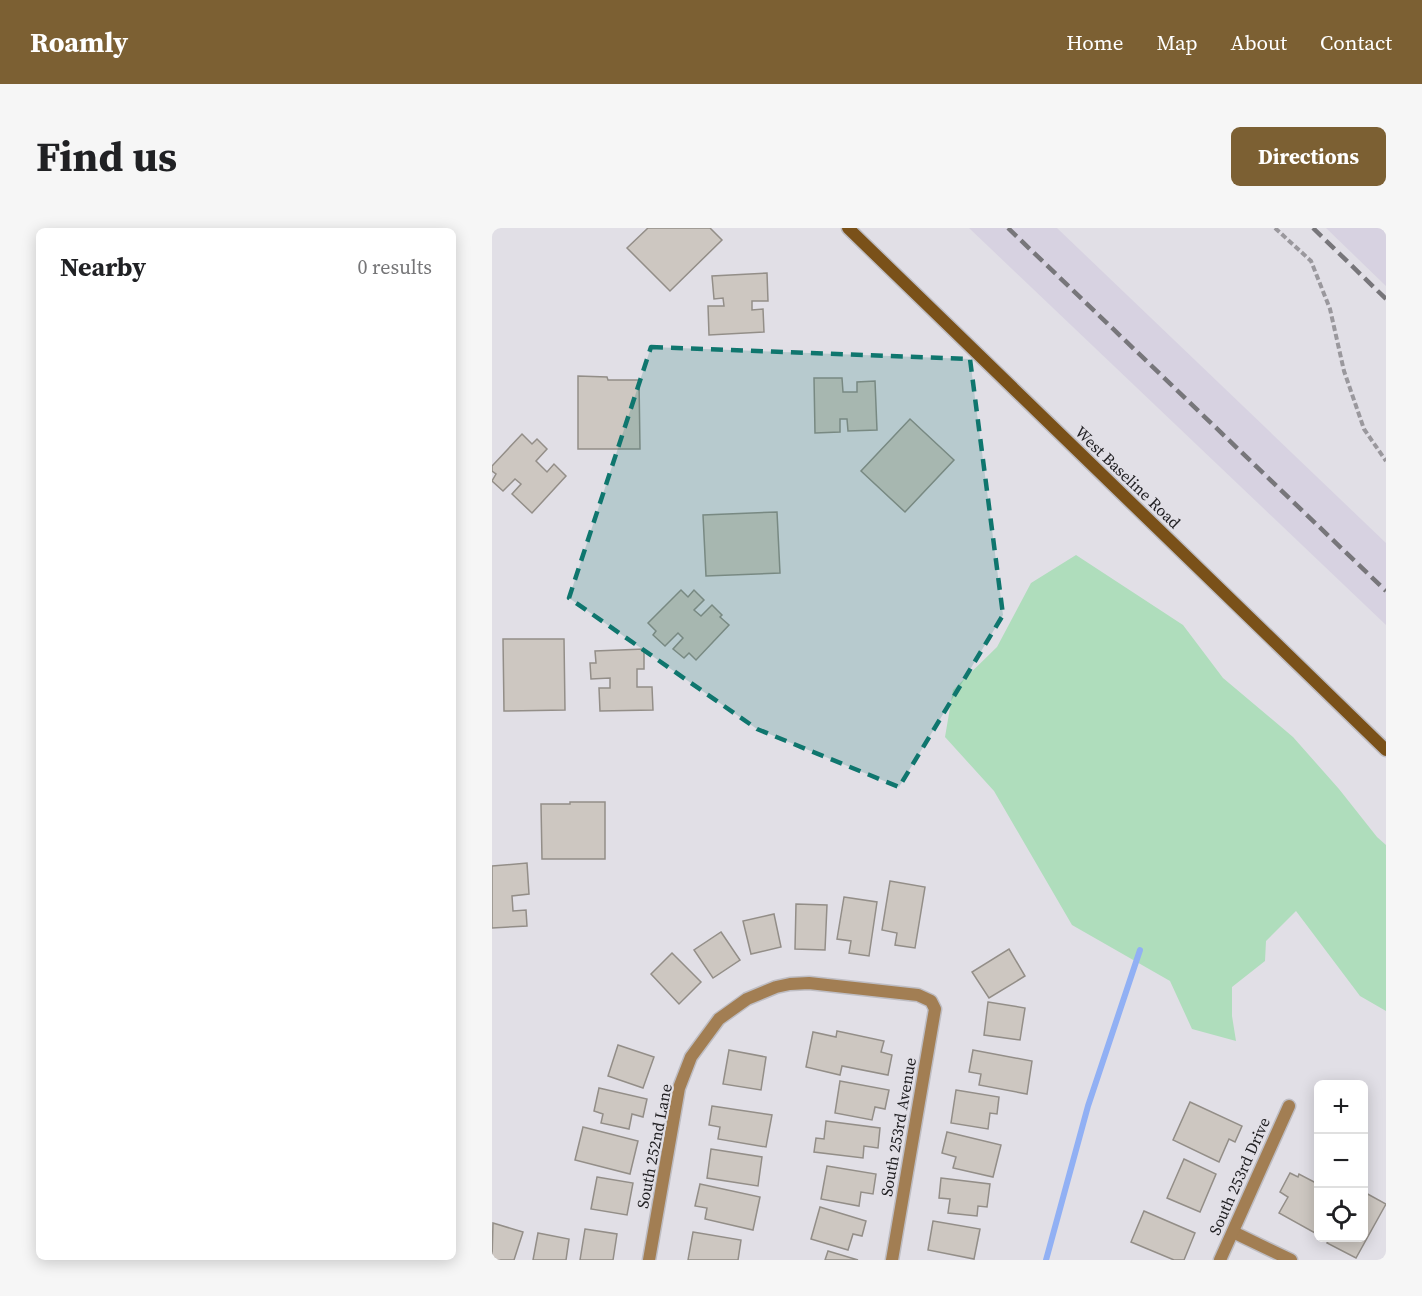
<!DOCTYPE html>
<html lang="en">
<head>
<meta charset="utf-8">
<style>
	body { margin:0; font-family:"Source Serif 4",serif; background:#f6f6f6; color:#202124 }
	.controls { position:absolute; right:18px; bottom:18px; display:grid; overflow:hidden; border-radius:9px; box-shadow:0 3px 15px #0003 }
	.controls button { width:54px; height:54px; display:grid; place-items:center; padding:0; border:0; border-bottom:2px solid #e0e0e0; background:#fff; color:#202124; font:30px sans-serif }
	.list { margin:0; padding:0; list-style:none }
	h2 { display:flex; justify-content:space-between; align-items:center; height:78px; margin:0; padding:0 24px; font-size:26px }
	h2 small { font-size:20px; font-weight:400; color:#757577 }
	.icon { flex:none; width:33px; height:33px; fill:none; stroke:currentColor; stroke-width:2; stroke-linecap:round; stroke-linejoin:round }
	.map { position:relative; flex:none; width:894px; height:1032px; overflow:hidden; border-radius:9px }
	header { display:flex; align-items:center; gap:36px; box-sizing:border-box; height:84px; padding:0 30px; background:#7c6033; color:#fff }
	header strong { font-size:28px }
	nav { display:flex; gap:33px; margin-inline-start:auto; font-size:21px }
	.intro { display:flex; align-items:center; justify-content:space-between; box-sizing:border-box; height:144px; padding:0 36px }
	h1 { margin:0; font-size:42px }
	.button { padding:15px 27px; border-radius:9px; background:#7c6033; color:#fff; font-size:21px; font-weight:700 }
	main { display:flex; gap:36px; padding:0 36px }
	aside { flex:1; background:#fff; border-radius:9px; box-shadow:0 3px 15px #0003 }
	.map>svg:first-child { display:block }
	.built { fill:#d7d2e1 }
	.green { fill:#afddbc }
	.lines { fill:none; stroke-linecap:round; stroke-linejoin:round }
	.stream { stroke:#91b0f4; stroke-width:6 }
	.building { fill:#cdc7c1; stroke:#938e88; stroke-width:1.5 }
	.minor-casing { stroke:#bebdc3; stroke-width:15 }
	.secondary-casing { stroke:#bebdc3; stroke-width:15 }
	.path { stroke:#9a989d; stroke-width:4; stroke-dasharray:6 3; stroke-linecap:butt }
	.minor { stroke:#a27e53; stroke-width:12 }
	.secondary { stroke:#7a5119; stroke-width:12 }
	.rail { stroke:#77767a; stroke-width:4.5; stroke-dasharray:12 6; stroke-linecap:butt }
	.marked { fill:#0f766e; fill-opacity:0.2; stroke:#0f766e; stroke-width:4.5; stroke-dasharray:12 8; stroke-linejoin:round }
	.labels { text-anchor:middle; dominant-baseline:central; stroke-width:4.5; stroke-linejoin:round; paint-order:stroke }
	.street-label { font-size:16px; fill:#212023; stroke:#e1dfe6 }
</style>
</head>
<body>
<header>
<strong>Roamly</strong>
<nav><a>Home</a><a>Map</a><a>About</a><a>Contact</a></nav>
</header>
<div class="intro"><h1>Find us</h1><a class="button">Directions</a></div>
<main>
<aside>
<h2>Nearby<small>0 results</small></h2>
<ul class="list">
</ul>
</aside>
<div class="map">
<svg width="894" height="1032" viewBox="0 0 894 1032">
	<rect width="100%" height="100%" fill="#e1dfe6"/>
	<g class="built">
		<polygon points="477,0 565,0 894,315 894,397"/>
		<polygon points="834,0 894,0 894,58"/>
	</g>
	<polygon class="green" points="584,327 691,397 731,450 801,509 847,561 885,609 894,617 894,783 868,768 804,683 774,713 773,733 740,759 740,788 744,813 700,801 678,753 580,697 502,563 453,509 461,462 505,419 539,355"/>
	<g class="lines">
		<polyline class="stream" points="554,1032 596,878 648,722"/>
	</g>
	<g class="building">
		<polygon points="156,0 218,0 230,12 178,63 135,20"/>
		<polygon points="275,45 276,73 260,73 260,82 271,81 272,104 217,107 216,78 232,78 231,70 222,71 220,48"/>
		<polygon points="86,148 115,149 116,152 147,152 148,221 86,221"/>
		<polygon points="322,150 350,150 351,164 365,164 365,154 383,153 385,202 356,203 355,191 348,191 348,204 323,205"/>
		<polygon points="418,191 462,232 413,284 369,243"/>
		<polygon points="30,206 40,216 45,211 55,221 44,233 55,244 62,236 74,248 40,285 20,266 29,256 23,251 11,263 0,253 4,246 0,243 0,238"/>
		<polygon points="285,284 288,345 214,348 211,287"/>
		<polygon points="189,362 196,369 202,362 212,372 202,382 209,388 220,377 230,387 228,389 237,397 204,432 197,425 192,430 181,421 191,410 186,405 173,418 161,407 164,403 156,395"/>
		<polygon points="11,411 72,411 73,482 12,483"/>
		<polygon points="152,421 152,441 145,441 145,459 160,459 161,482 108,483 107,460 118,460 118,450 99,451 98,435 104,435 103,423"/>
		<polygon points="78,574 113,574 113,631 50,631 49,576 78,576"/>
		<polygon points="35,635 37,666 20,668 21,683 34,682 35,698 0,700 0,638"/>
		<polygon points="398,653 433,659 423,720 403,717 405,705 390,702"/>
		<polygon points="352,669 385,674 377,728 357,725 359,713 345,711"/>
		<polygon points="304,676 335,677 333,722 303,721"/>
		<polygon points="282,686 289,719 259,726 251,693"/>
		<polygon points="229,704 248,732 221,750 202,722"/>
		<polygon points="517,721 533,748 497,770 480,744"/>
		<polygon points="180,725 209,754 187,776 159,746"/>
		<polygon points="496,774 533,780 528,812 492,807"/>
		<polygon points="345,803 392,813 389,824 400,827 396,847 350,838 348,847 314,839 321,804 344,809"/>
		<polygon points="126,817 162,829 151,860 116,848"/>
		<polygon points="237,822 274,829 269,862 231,856"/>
		<polygon points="481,822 540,833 535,866 487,857 489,846 477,844"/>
		<polygon points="348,853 397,862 393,881 383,879 380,892 343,885"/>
		<polygon points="107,860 155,871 151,889 140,886 137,901 109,895 111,886 102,883"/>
		<polygon points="464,862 507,869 505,886 498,885 496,901 459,895"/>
		<polygon points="698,874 750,898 743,914 737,911 727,934 681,912"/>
		<polygon points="220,878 280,887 274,919 226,911 228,899 217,897"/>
		<polygon points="334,893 388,900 386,920 372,918 371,930 322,924 324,910 332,911"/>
		<polygon points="91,899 146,913 138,946 83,932"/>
		<polygon points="455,904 509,917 501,949 461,940 464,929 450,925"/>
		<polygon points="219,921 270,929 266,958 215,950"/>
		<polygon points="692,931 724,946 708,984 675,970"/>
		<polygon points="335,938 384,946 381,966 369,964 367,978 329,971"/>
		<polygon points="798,945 806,949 807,946 826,956 826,999 823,1005 787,985 796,969 788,964"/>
		<polygon points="105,949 141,955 135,987 99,981"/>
		<polygon points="449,950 498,956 495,979 486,978 485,988 456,985 458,971 447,970"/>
		<polygon points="208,956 268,969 261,1002 213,991 215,980 203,978"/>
		<polygon points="872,964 894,976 864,1030 835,1015 838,1010 872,1010"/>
		<polygon points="328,979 374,993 370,1008 361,1006 356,1022 319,1011"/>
		<polygon points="652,983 703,1005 692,1032 682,1032 639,1014"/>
		<polygon points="441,993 488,1001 482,1031 436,1022"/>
		<polygon points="1,995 31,1004 22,1032 0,1032"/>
		<polygon points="93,1001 125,1006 121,1032 88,1032"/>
		<polygon points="201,1004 249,1012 246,1032 196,1032"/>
		<polygon points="46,1005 77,1011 74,1032 41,1032"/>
		<polygon points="336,1023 366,1032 333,1032"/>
	</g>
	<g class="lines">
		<g class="minor-casing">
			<g id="minor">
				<polyline points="741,1004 799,1032"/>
				<polyline points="157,1032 187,860 199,829 227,791 255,771 284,759 298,756 317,755 426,767 439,773 443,781 400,1032"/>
				<polyline points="728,1032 797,878"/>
			</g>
		</g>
		<g class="secondary-casing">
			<polyline id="secondary" points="356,0 894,522"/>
		</g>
		<polyline class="path" points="783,0 819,33 838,81 852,143 872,201 894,233"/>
		<use href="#minor" class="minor"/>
		<use href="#secondary" class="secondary"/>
		<g class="rail">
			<polyline points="516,0 894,363"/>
			<polyline points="821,0 894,71"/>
		</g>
	</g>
	<path class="marked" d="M 159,119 L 478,131 L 511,387 L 407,559 L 265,501 L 77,370 Z"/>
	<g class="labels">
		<g class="street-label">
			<text transform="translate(636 249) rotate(44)">West Baseline Road</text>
			<text transform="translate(406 899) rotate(-80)">South 253rd Avenue</text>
			<text transform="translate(162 918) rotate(-79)">South 252nd Lane</text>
			<text transform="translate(747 948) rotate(-66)">South 253rd Drive</text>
		</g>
	</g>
</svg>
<div class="controls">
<button>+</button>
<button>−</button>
<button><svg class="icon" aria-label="locate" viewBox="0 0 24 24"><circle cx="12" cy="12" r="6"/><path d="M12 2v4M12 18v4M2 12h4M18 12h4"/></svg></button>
</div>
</div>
</main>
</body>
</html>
